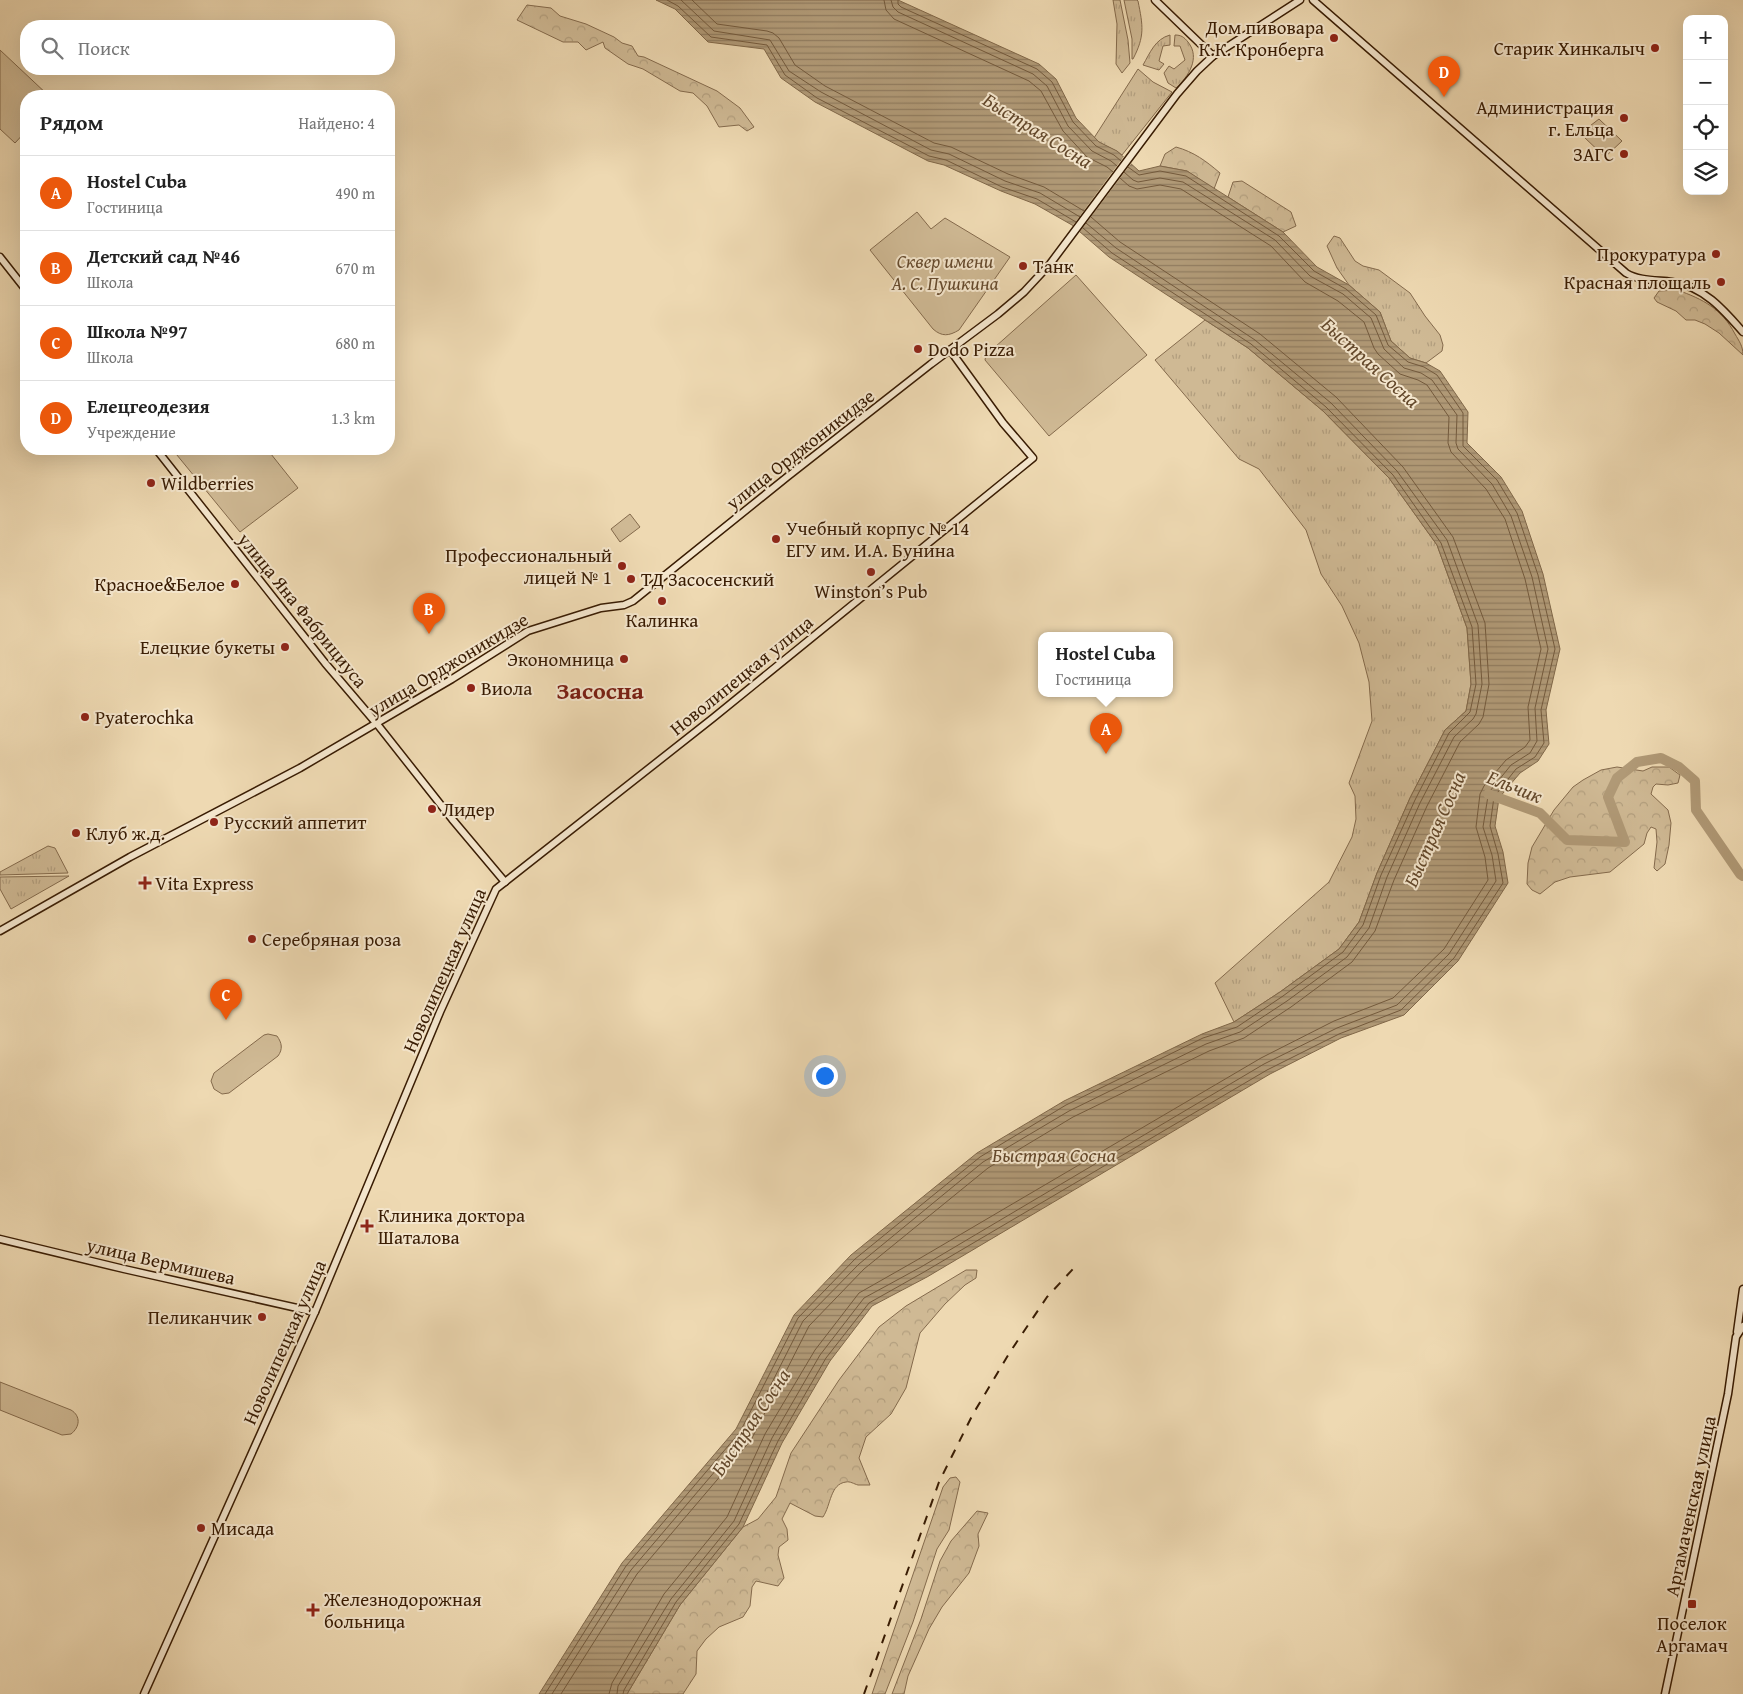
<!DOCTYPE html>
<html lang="ru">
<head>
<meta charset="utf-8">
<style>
	body { margin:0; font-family:"Gentium Book Plus",serif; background:#f2f2f2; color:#222 }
	.controls { position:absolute; right:15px; top:15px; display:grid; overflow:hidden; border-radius:10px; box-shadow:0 5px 20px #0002 }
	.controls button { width:45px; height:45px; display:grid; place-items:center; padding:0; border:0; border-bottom:1px solid #e0e0e0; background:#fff; color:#222; font:25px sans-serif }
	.you { position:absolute; left:824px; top:1075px; width:18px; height:18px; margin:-12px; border:4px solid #fff; border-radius:50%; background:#1a73e8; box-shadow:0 0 0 8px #1a73e833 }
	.badge { display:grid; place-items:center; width:32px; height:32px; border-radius:50%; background:#ea580c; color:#fff; font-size:16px; font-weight:700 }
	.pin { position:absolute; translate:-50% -41px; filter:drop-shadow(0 1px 2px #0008) }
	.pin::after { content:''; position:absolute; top:26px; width:18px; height:15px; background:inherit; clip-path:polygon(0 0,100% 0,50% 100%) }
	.popup { position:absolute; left:1038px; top:632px; width:135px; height:65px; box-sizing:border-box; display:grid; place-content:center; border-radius:10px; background:#fff; filter:drop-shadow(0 1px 4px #0005); font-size:16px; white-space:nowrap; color:#767676 }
	.popup b { font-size:19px; color:#222 }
	.popup::after { content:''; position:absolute; left:50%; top:100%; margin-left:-10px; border:10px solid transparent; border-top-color:#fff }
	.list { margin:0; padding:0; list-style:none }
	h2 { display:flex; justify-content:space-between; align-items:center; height:65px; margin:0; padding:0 20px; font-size:21px }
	h2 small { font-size:16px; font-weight:400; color:#767676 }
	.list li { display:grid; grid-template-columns:32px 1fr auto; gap:15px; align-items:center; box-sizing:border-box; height:75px; padding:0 20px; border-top:1px solid #e0e0e0 }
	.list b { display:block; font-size:19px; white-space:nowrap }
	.list p { margin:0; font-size:16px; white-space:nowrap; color:#767676 }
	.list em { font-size:16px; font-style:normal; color:#767676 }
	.icon { flex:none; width:28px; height:28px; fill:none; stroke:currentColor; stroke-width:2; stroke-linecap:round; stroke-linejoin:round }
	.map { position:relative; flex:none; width:1743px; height:1694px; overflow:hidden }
	.search { position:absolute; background:#fff; box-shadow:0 5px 20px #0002; left:20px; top:20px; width:375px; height:55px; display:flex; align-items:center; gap:12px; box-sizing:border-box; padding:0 18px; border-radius:20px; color:#767676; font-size:19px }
	.panel { position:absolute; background:#fff; box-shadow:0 5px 20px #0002; left:20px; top:90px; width:375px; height:365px; border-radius:20px }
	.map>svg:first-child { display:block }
	.grass { fill:url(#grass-tufts); stroke:#846a4c }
	.forest { fill:url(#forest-crowns); stroke:#846a4c }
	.park { fill:#cfb994; stroke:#846a4c }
	.water { fill:url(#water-rules); stroke:#806748 }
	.pier { fill:#eed9b2 }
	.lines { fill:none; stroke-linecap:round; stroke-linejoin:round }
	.shore { stroke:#745a3c; stroke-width:1 }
	.river { stroke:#b09976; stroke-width:10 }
	.secondary-casing { stroke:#391c03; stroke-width:9 }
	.secondary { stroke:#f4e6cd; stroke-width:6 }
	.rail { stroke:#391c03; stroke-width:2; stroke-dasharray:9 9; stroke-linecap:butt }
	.poi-dot { fill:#8f2418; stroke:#f4e6cd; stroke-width:2 }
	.labels { text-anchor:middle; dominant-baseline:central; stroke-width:4; stroke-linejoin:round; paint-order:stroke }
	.poi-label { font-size:19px; fill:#391c03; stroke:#f4e6cd; text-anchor:start }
	.park-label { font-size:19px; font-style:italic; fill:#664b2e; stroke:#f4e6cd }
	.street-label { font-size:19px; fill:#391c03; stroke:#f4e6cd }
	.water-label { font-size:20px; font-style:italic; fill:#63482b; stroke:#f4e6cd }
	.district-label { font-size:24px; font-weight:bold; fill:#7a1f14; stroke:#f4e6cd }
</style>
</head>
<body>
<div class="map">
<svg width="1743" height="1694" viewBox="0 0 1743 1694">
	<defs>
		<pattern id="grass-tufts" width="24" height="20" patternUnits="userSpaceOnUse" patternTransform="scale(1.25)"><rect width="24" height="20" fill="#cfb994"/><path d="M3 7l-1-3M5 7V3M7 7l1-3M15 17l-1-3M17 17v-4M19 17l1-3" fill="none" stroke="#b29e7e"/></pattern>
		<pattern id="forest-crowns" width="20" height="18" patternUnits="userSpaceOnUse" patternTransform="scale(1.25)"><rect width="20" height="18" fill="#cfb994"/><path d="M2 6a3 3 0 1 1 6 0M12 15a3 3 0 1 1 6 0" fill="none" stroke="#b29e7e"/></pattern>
		<pattern id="water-rules" width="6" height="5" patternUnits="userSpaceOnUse" patternTransform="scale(1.25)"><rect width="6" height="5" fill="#b09976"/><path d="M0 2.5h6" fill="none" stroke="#907c5f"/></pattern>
	</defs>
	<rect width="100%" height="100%" fill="#eed9b2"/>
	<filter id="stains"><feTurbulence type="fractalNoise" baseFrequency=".004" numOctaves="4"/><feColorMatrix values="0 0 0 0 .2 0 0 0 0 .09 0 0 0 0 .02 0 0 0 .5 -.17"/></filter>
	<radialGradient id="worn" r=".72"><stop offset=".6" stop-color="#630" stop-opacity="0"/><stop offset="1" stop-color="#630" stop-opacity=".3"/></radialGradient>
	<g class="grass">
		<polygon points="1113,0 1120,0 1128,40 1130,63 1122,73 1116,64 1117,24"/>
		<path d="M 1124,0 L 1137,0 L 1138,1 C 1143,26 1145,36 1133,59 L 1132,59 L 1132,39 Z"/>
		<path d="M 1170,35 L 1170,45 L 1163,46 L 1159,61 L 1164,64 L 1159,70 L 1143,65 C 1150,53 1155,39 1170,35 Z"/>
		<path d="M 1175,35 C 1181,35 1184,37 1188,42 C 1201,58 1188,77 1176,88 L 1168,83 L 1164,73 L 1169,66 L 1174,69 L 1185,60 L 1180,46 L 1174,46 Z"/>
		<path d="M 1138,69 L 1153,82 L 1172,92 L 1122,155 C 1114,148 1102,146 1094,138 Z"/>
		<polygon points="1334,236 1340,238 1355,261 1363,266 1379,270 1410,293 1425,316 1440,335 1443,345 1442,351 1426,363 1410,358 1391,341 1380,312 1349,285 1337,268 1327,246"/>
		<polygon points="1205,320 1248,348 1323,411 1389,478 1437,545 1467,628 1471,684 1466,711 1445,730 1410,798 1377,873 1359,922 1339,949 1280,992 1234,1022 1215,983 1329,882 1352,837 1356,819 1355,796 1349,783 1372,721 1369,682 1359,643 1342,606 1321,574 1306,530 1259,469 1239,459 1155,360"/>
		<polygon points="48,846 55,848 68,873 0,875 0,872"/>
		<polygon points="69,876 11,909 0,889 0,877"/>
	</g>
	<g class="forest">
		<polygon points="527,5 551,8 560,16 586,24 614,37 622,43 632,46 638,56 644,57 717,91 740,108 754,127 747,131 739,125 719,127 707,106 693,93 680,91 643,69 628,64 605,48 603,42 586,50 578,42 563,42 517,20"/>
		<path d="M 1176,147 C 1194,152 1206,161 1220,173 L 1214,189 L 1187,171 L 1160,166 L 1165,154 Z"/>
		<polygon points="1242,181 1291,212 1296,226 1283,232 1228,197 1233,182"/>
		<path d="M 1677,290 C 1703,299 1722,309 1735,334 C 1739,341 1743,346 1743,355 L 1719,333 L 1705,324 L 1695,320 L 1686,320 L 1676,311 L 1657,302 L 1654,298 L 1659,291 Z"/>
		<polygon points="1617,767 1643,771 1652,767 1669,767 1680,775 1678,783 1668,785 1656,784 1653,787 1651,794 1668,810 1671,823 1669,845 1665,864 1657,871 1654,868 1657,842 1656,829 1651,827 1647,833 1644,844 1610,872 1570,877 1555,882 1540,894 1532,890 1527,884 1528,863 1532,847 1554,810 1573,787 1583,780 1601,770"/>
		<path d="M 966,1270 L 977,1270 L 976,1278 L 965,1285 L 945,1304 L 920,1333 L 906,1388 L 891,1414 L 866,1437 L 859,1458 L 870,1485 C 866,1485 862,1485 858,1485 C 854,1484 850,1481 846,1482 C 830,1484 831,1505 823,1517 L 815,1516 L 790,1503 L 782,1519 L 787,1529 L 788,1540 L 779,1547 L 778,1555 L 784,1578 L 778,1586 L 756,1581 L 752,1587 L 750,1606 L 743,1617 L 719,1627 L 706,1639 L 697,1651 L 696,1674 L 683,1694 L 627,1694 L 680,1605 L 743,1527 L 758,1519 L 776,1497 L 791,1453 L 839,1380 L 879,1327 L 906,1306 Z"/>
		<polygon points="956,1477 960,1482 949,1530 937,1549 913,1622 885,1694 872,1694 943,1487 950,1478"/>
		<polygon points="977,1511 988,1513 978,1534 979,1546 969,1573 942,1607 929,1629 908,1676 904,1694 892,1694 921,1619 940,1561 951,1541"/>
	</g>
	<g class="park">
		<polygon points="0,50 49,96 26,96 26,131 15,143 0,129"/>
		<polygon points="1599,119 1622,141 1605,157 1584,137 1584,135 1582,132"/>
		<path d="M 917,212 L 931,229 L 945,218 L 1010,257 L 959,330 C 949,336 942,337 933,329 L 870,250 Z"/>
		<polygon points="1076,275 1147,355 1049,436 985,360 986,355"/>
		<polygon points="172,449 267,449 298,488 240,532"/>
		<polygon points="630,514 640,527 620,542 611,529"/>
		<path d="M 268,1034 L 277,1036 C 282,1043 283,1049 278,1056 L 229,1093 L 222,1094 L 214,1089 L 211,1081 L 214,1073 L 264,1035 Z"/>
		<path d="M 0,1382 L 71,1410 C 81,1416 80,1427 71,1434 L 62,1435 L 0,1410 Z"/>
	</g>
	<polygon class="water" points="656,0 898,0 1039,64 1056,79 1076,118 1099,142 1117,151 1139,171 1160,166 1187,171 1283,232 1317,267 1349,285 1380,312 1391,341 1410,358 1426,363 1440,371 1468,412 1467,443 1501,477 1522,511 1543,574 1560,649 1546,710 1549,744 1538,761 1520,773 1499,798 1495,826 1503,852 1508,883 1458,961 1404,1015 1341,1038 1270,1074 927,1277 872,1306 830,1361 782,1443 743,1527 680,1605 627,1694 539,1694 622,1563 736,1429 794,1315 851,1255 977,1153 1064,1101 1202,1034 1234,1022 1280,992 1339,949 1359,922 1377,873 1410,798 1445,730 1466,711 1471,684 1467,628 1437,545 1389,478 1323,411 1248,348 1109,257 1072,225 1035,204 1001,191 944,165 928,161 815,102 781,78 764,49 708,42 675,9"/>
	<polygon class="pier" points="1125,155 1133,161 1078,234 1071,228"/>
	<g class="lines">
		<g class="shore">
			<polyline points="667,0 678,6 711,37 767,45 785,75 817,98 929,156 946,160 1002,187 1037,199 1076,222"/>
			<polyline points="681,0 714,31 770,40 789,71 821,92 931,150 949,154 1005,181 1040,193 1080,217"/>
			<polyline points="692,0 717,24 767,31 773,33 779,38 795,65 825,86 934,143 951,147 1008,174 1044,187 1084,211"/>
			<polyline points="884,0 886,10 894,19 1029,81 1041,91 1063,131 1087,157 1107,167 1113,172"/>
			<polyline points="891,0 893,7 898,12 1033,74 1047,86 1068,126 1092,151 1111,161 1117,166"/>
			<polyline points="898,0 898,4 901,7 1037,69 1052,82 1073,122 1096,146 1114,155 1121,161"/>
			<polyline points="545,1694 626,1566 740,1432 798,1318 855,1259 980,1157 1066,1105 1203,1038 1237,1027 1283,996 1343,952 1363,925 1381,875 1415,800 1449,733 1470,712 1476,684 1472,627 1441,543 1393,475 1326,407 1251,344 1112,253 1083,228"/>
			<polyline points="552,1694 631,1570 745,1436 803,1321 859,1264 983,1162 1069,1111 1206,1044 1240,1032 1287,1001 1347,957 1369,928 1387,877 1420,803 1454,737 1473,719 1476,714 1482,684 1478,625 1447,540 1397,471 1331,403 1255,340 1116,248 1086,223"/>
			<polyline points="561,1694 637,1574 751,1440 809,1326 864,1269 988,1168 1073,1117 1209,1051 1244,1038 1291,1007 1352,962 1375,931 1394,880 1427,806 1460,742 1479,724 1483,717 1489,684 1485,623 1453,537 1403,467 1336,397 1260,334 1120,242 1091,217"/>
			<polyline points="609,1694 612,1683 664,1594 727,1517 765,1434 815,1350 859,1293 917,1260 1261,1058 1334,1021 1393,998 1444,949 1488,880 1485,857 1476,827 1480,794 1484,786 1506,760 1525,747 1530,740 1528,707 1541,649 1525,579 1505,519 1486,489 1451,452 1448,443 1449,417 1427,385 1418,380 1400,374 1378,354 1374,348 1364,322 1338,301 1305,282 1271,246 1181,189 1160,185 1137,189 1129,186 1120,178"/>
			<polyline points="617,1694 618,1686 671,1599 734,1521 772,1438 820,1355 864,1298 921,1267 1264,1064 1337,1028 1397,1005 1449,954 1496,881 1492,855 1483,827 1488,796 1490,791 1511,765 1530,753 1537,741 1535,708 1548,649 1532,577 1511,516 1492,484 1458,449 1456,443 1457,415 1432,380 1421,373 1404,368 1384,349 1371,318 1343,294 1310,276 1275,240 1183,182 1160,178 1138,182 1133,180 1124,172"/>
			<polyline points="623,1694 624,1690 676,1602 739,1524 778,1441 826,1358 869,1303 924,1272 1267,1070 1339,1034 1401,1010 1454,958 1503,883 1498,854 1490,826 1494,797 1516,769 1535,757 1544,743 1541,710 1555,649 1538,575 1517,513 1497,480 1463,446 1463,413 1437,375 1424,367 1408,362 1388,345 1376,315 1346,289 1314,271 1279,236 1186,176 1160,171 1139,175 1128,167"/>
		</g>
		<polyline class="river" points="1488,794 1540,813 1567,840 1625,842 1608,797 1617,778 1637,762 1661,758 1679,767 1695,781 1696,810 1740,874 1743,876"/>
		<g class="secondary-casing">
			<g id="secondary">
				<polyline points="1155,0 1213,56"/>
				<path d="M 1313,0 L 1626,273 C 1639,281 1657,280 1672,282 C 1703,286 1723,309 1743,332"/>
				<polyline points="0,257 26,290"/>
				<polyline points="156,449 325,663 377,724 452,819 505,882"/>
				<polyline points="0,931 130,857 300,768 452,679 528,631 601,608 624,605 633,601 787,477 931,364 998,314 1024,292 1050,264 1177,94 1197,71 1213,56 1300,0"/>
				<polyline points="0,1239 124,1269 315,1312"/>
				<polyline points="1737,1332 1743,1289"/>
				<polyline points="144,1694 315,1312 440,1012 496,889 713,718 1033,458 1003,423 950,350"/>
				<polyline points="1665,1694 1728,1394 1736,1337 1743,1326"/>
			</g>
		</g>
		<use href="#secondary" class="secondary"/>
		<polyline class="rail" points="864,1694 939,1482 973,1414 1010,1352 1047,1297 1073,1269"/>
	</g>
	<g class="poi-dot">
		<circle cx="1334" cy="38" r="5"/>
		<circle cx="1655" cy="48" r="5"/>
		<circle cx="1624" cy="118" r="5"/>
		<circle cx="1624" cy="154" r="5"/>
		<circle cx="1716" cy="254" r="5"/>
		<circle cx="1023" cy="266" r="5"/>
		<circle cx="1721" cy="282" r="5"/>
		<circle cx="918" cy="349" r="5"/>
		<circle cx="151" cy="483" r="5"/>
		<circle cx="776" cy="539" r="5"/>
		<circle cx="622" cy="566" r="5"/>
		<circle cx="871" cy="572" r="5"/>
		<circle cx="631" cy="579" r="5"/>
		<circle cx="235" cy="584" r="5"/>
		<circle cx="662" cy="601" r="5"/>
		<circle cx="285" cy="647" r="5"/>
		<circle cx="624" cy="659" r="5"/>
		<circle cx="471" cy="688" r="5"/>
		<circle cx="85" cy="717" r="5"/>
		<circle cx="432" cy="809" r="5"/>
		<circle cx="214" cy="822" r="5"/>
		<circle cx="76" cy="833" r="5"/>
		<path d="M142.5 875.5h5v5h5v5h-5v5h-5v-5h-5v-5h5z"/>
		<circle cx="252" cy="939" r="5"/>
		<path d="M364.5 1218.5h5v5h5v5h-5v5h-5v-5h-5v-5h5z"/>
		<circle cx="262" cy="1317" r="5"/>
		<circle cx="201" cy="1528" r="5"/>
		<rect x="1687" y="1599" width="10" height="10" rx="2.5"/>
		<path d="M310.5 1602.5h5v5h5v5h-5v5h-5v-5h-5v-5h5z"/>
	</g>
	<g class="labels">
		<g class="poi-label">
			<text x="1324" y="27" text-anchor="end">Дом пивовара<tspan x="1324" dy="22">К.К. Кронберга</tspan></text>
			<text x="1645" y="48" text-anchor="end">Старик Хинкалыч</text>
			<text x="1614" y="107" text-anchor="end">Администрация<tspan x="1614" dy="22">г. Ельца</tspan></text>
			<text x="1614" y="154" text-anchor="end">ЗАГС</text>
			<text x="1706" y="254" text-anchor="end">Прокуратура</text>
			<text x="1033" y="266">Танк</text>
			<text x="1711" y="282" text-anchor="end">Красная площаль</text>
			<text x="928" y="349">Dodo Pizza</text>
			<text x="161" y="483">Wildberries</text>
			<text x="786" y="528">Учебный корпус № 14<tspan x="786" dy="22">ЕГУ им. И.А. Бунина</tspan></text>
			<text x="612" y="555" text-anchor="end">Профессиональный<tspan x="612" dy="22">лицей № 1</tspan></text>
			<text x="641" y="579">ТД Засосенский</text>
			<text x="225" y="584" text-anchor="end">Красное&amp;Белое</text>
			<text x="871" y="591" text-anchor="middle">Winston’s Pub</text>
			<text x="662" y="620" text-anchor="middle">Калинка</text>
			<text x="275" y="647" text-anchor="end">Елецкие букеты</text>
			<text x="614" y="659" text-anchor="end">Экономница</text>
			<text x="481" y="688">Виола</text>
			<text x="95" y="717">Pyaterochka</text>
			<text x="442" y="809">Лидер</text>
			<text x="224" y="822">Русский аппетит</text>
			<text x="86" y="833">Клуб ж.д.</text>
			<text x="155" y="883">Vita Express</text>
			<text x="262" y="939">Серебряная роза</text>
			<text x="378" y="1215">Клиника доктора<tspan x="378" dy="22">Шаталова</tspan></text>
			<text x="252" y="1317" text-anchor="end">Пеликанчик</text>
			<text x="211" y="1528">Мисада</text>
			<text x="324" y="1599">Железнодорожная<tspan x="324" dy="22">больница</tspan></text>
			<text x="1692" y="1623" text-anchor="middle">Поселок<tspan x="1692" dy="22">Аргамач</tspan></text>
		</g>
		<g class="park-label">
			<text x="945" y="261">Сквер имени<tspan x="945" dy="22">А. С. Пушкина</tspan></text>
		</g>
		<g class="street-label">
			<text transform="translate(800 449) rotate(-38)">улица Орджоникидзе</text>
			<text transform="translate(303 610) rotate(51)">улица Яна Фабрициуса</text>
			<text transform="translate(448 664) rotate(-31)">улица Орджоникидзе</text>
			<text transform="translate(741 675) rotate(-39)">Новолипецкая улица</text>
			<text transform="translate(444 970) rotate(-66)">Новолипецкая улица</text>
			<text transform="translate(161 1261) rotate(13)">улица Вермишева</text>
			<text transform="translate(284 1342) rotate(-66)">Новолипецкая улица</text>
			<text transform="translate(1690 1506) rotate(-78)">Аргамаченская улица</text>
		</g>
		<g class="water-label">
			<text transform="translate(1038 130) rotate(32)">Быстрая Сосна</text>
			<text transform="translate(1371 362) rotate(42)">Быстрая Сосна</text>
			<text transform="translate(1515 786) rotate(22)">Ельчик</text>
			<text transform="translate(1434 829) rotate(-66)">Быстрая Сосна</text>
			<text x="1054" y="1154">Быстрая Сосна</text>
			<text transform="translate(750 1422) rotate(-56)">Быстрая Сосна</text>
		</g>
		<g class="district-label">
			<text x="600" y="690">Засосна</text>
		</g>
	</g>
	<rect width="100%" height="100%" filter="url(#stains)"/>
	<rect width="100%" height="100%" fill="url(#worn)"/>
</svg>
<div class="controls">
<button>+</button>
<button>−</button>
<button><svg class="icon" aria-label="locate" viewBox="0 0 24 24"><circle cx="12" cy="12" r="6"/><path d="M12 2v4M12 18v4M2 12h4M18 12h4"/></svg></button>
<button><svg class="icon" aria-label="layers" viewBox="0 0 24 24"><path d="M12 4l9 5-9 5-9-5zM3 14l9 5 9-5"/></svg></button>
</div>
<div class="you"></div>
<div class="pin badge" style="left:1106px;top:754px">A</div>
<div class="popup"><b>Hostel Cuba</b>Гостиница</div>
<div class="pin badge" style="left:429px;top:634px">B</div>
<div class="pin badge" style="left:226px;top:1020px">C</div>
<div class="pin badge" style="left:1444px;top:97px">D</div>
<div class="search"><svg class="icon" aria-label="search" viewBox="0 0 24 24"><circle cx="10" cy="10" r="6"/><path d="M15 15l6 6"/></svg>Поиск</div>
<section class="panel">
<h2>Рядом<small>Найдено: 4</small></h2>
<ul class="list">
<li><span class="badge">A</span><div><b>Hostel Cuba</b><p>Гостиница</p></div><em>490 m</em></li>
<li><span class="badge">B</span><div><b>Детский сад №46</b><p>Школа</p></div><em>670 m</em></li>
<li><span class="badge">C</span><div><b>Школа №97</b><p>Школа</p></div><em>680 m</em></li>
<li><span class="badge">D</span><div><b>Елецгеодезия</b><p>Учреждение</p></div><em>1.3 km</em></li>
</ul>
</section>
</div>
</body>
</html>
